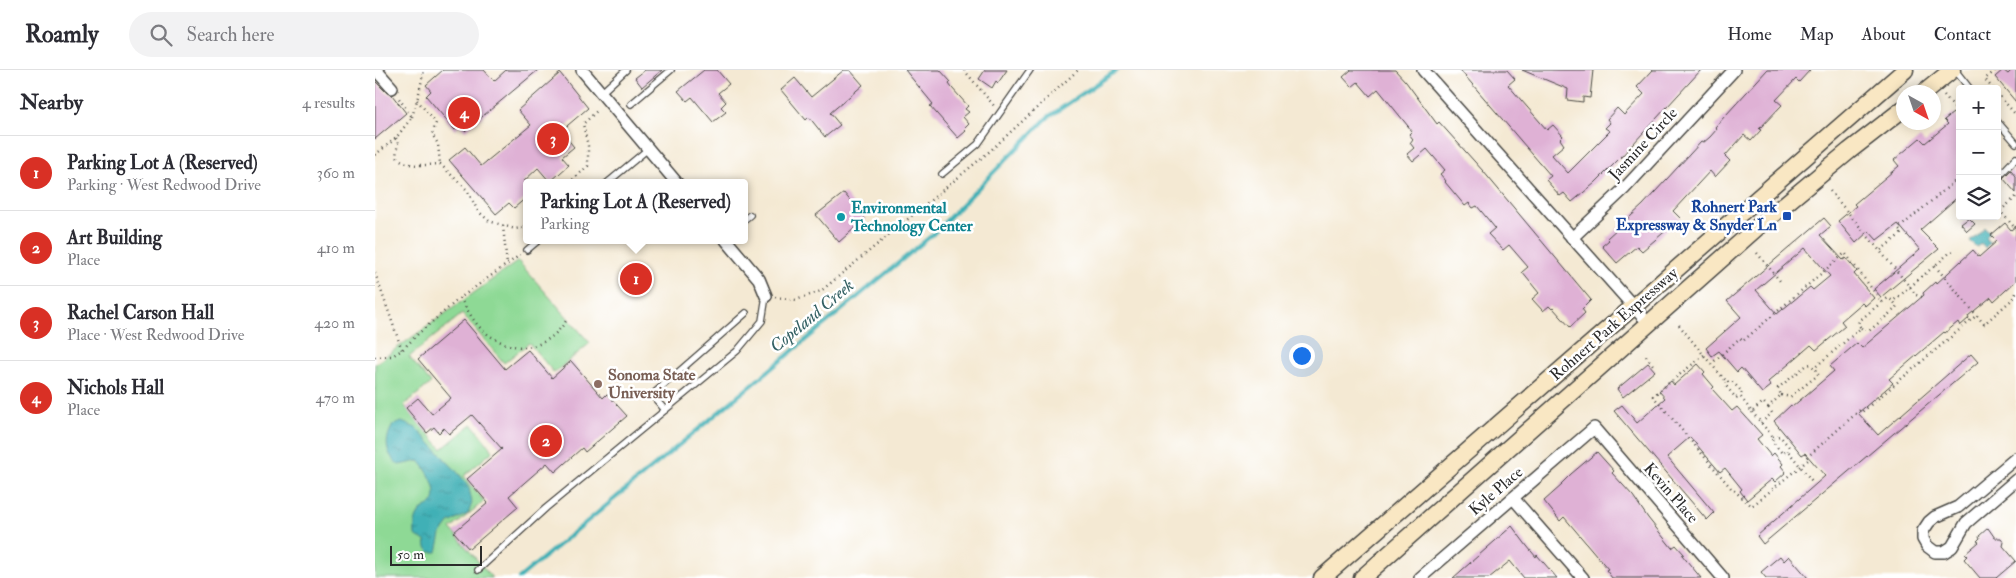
<!DOCTYPE html>
<html lang="en">
<head>
<meta charset="utf-8">
<style>
	body { margin:0; font-family:"IM FELL Double Pica",serif; background:#f2f2f3; color:#2b2b33 }
	.controls { position:absolute; right:15px; top:15px; display:grid; overflow:hidden; border-radius:5px; box-shadow:0 2px 12px #0003 }
	.controls button { width:45px; height:45px; display:grid; place-items:center; padding:0; border:0; border-bottom:1px solid #e1e1e2; background:#fff; color:#2b2b33; font:25px sans-serif }
	.compass { position:absolute; left:1521px; top:15px; width:45px; height:45px; border-radius:50%; background:#fff; box-shadow:0 2px 12px #0003; rotate:140deg }
	.scale { position:absolute; left:15px; bottom:12px; width:92px; box-sizing:border-box; padding-left:5px; border:2px solid #2b2b2b; border-top:0; font-size:14px; line-height:18px; white-space:nowrap; color:#2b2b2b; -webkit-text-stroke:4px #fff; paint-order:stroke }
	.you { position:absolute; left:926px; top:285px; width:18px; height:18px; margin:-12px; border:4px solid #fff; border-radius:50%; background:#1a73e8; box-shadow:0 0 0 8px #1a73e833 }
	.badge { display:grid; place-items:center; width:32px; height:32px; border-radius:50%; background:#d93025; color:#fff; font-size:16px; font-weight:700 }
	.pin { position:absolute; translate:-50% -50%; border:2px solid #fff; box-shadow:0 1px 5px #0006 }
	.popup { position:absolute; left:148px; top:109px; width:225px; height:65px; box-sizing:border-box; display:grid; place-content:center; border-radius:5px; background:#fff; filter:drop-shadow(0 1px 4px #0005); font-size:16px; white-space:nowrap; color:#7c7c81 }
	.popup b { font-size:19px; color:#2b2b33 }
	.popup::after { content:''; position:absolute; left:50%; top:100%; margin-left:-10px; border:10px solid transparent; border-top-color:#fff }
	.list { margin:0; padding:0; list-style:none }
	h2 { display:flex; justify-content:space-between; align-items:center; height:65px; margin:0; padding:0 20px; font-size:21px }
	h2 small { font-size:16px; font-weight:400; color:#7c7c81 }
	.list li { display:grid; grid-template-columns:32px 1fr auto; gap:15px; align-items:center; box-sizing:border-box; height:75px; padding:0 20px; border-top:1px solid #e1e1e2 }
	.list b { display:block; font-size:19px; white-space:nowrap }
	.list p { margin:0; font-size:16px; white-space:nowrap; color:#7c7c81 }
	.list em { font-size:16px; font-style:normal; color:#7c7c81 }
	.icon { flex:none; width:28px; height:28px; fill:none; stroke:currentColor; stroke-width:2; stroke-linecap:round; stroke-linejoin:round }
	.map { position:relative; flex:none; width:1641px; height:508px; overflow:hidden }
	header { display:flex; align-items:center; gap:30px; box-sizing:border-box; height:70px; padding:0 25px; background:#fff; border-bottom:1px solid #e1e1e2 }
	header strong { font-size:24px }
	nav { display:flex; gap:28px; margin-inline-start:auto; font-size:18px }
	.search { width:350px; height:45px; background:#f2f2f3; display:flex; align-items:center; gap:12px; box-sizing:border-box; padding:0 18px; border-radius:28px; color:#7c7c81; font-size:19px }
	main { display:flex }
	aside { flex:1; background:#fff }
	.map>svg:first-child { display:block }
	.green { fill:#8ed995; stroke:#5c8260 }
	.water { fill:url(#water-ripples); stroke:#356e70 }
	.lines { fill:none; stroke-linecap:round; stroke-linejoin:round }
	.stream { stroke:#3fb0b6; stroke-width:4 }
	.building { fill:#dfb1d5; fill-rule:evenodd }
	.lane-casing { stroke:#494844; stroke-width:8 }
	.street-casing { stroke:#494844; stroke-width:14 }
	.secondary-casing { stroke:#494844; stroke-width:19 }
	.path { stroke:#494844; stroke-width:2.5; stroke-dasharray:1 4; stroke-linecap:butt }
	.lane { stroke:#fff; stroke-width:5.5 }
	.street { stroke:#fff; stroke-width:11 }
	.secondary { stroke:#f9e7c3; stroke-width:16 }
	.transit-dot { fill:#1a4fb4; stroke:#fff; stroke-width:2 }
	.culture-dot { fill:#0f9aa8; stroke:#fff; stroke-width:2 }
	.education-dot { fill:#8d6e63; stroke:#fff; stroke-width:2 }
	.labels { text-anchor:middle; dominant-baseline:central; stroke-width:5; stroke-linejoin:round; paint-order:stroke }
	.street-label { font-size:16px; fill:#2b2b2b; stroke:#fff }
	.transit-label { font-size:16px; font-weight:bold; fill:#164399; stroke:#fff; text-anchor:end }
	.culture-label { font-size:16px; font-weight:bold; fill:#0d838f; stroke:#fff; text-anchor:start }
	.education-label { font-size:16px; font-weight:bold; fill:#785e54; stroke:#fff; text-anchor:start }
	.water-label { font-size:18px; font-style:italic; fill:#336063; stroke:#fff }
</style>
</head>
<body>
<header>
<strong>Roamly</strong>
<div class="search"><svg class="icon" aria-label="search" viewBox="0 0 24 24"><circle cx="10" cy="10" r="6"/><path d="M15 15l6 6"/></svg>Search here</div>
<nav><a>Home</a><a>Map</a><a>About</a><a>Contact</a></nav>
</header>
<main>
<aside>
<h2>Nearby<small>4 results</small></h2>
<ul class="list">
<li><span class="badge">1</span><div><b>Parking Lot A (Reserved)</b><p>Parking · West Redwood Drive</p></div><em>360 m</em></li>
<li><span class="badge">2</span><div><b>Art Building</b><p>Place</p></div><em>410 m</em></li>
<li><span class="badge">3</span><div><b>Rachel Carson Hall</b><p>Place · West Redwood Drive</p></div><em>420 m</em></li>
<li><span class="badge">4</span><div><b>Nichols Hall</b><p>Place</p></div><em>470 m</em></li>
</ul>
</aside>
<div class="map">
<svg width="1641" height="508" viewBox="0 0 1641 508">
	<defs>
		<pattern id="water-ripples" width="26" height="14" patternUnits="userSpaceOnUse" patternTransform="scale(1.25)"><rect width="26" height="14" fill="#3fb0b6"/><path d="M2 4q2-2 4 0t4 0M15 11q2-2 4 0t4 0" fill="none" stroke="#358f94"/></pattern>
	</defs>
	<rect width="100%" height="100%" fill="#fff"/>
	<filter id="ink" filterUnits="userSpaceOnUse"><feTurbulence type="fractalNoise" baseFrequency=".02" numOctaves="2"/><feDisplacementMap in="SourceGraphic" scale="10" xChannelSelector="R" yChannelSelector="G"/><feConvolveMatrix kernelMatrix="1 2 1 2 8 2 1 2 1" color-interpolation-filters="sRGB"/></filter>
	<filter id="wash" filterUnits="userSpaceOnUse"><feTurbulence type="fractalNoise" baseFrequency=".0096" numOctaves="4" result="noise"/><feDisplacementMap in="SourceGraphic" scale="20" xChannelSelector="R" yChannelSelector="G"/><feGaussianBlur stdDeviation="1.12" result="paint"/><feColorMatrix in="noise" values="0 0 0 0 0 0 0 0 0 0 0 0 0 0 0 0 0 1.4 0 .05"/><feComposite in="paint" operator="in"/></filter>
	<g filter="url(#wash)">
		<rect width="100%" height="100%" fill="#f4e9d3"/>
		<polygon class="green" points="143,191 215,273 179,303 154,273 129,293 87,244 34,287 56,313 29,335 67,379 97,354 118,381 89,406 109,431 76,459 117,508 0,508 0,294"/>
		<g class="water">
			<polygon points="1610,157 1615,163 1611,167 1615,173 1610,178 1606,173 1601,177 1595,171"/>
			<path d="M 27,352 L 41,358 L 85,405 L 94,418 L 97,433 L 93,444 L 74,453 L 66,464 L 62,482 L 55,482 L 51,478 L 50,471 L 40,465 C 39,453 40,445 50,437 C 52,436 55,435 57,433 C 66,422 52,399 44,391 L 24,395 C 10,384 9,370 18,355 Z"/>
		</g>
		<g class="lines">
			<polyline class="stream" points="144,508 557,165 672,48 742,0"/>
		</g>
		<g id="blocks">
			<g class="building">
				<polygon points="68,0 109,0 119,11 131,0 163,0 90,61 85,55 80,60 51,26 56,21 51,15"/>
				<polygon points="270,0 287,0 267,17 260,8"/>
				<polygon points="329,0 342,0 354,14 343,23 351,32 346,37 351,42 338,52 317,27 312,31 303,21"/>
				<polygon points="469,0 475,0 488,15 455,43 465,55 450,67 434,47 431,50 406,20 420,8 436,27"/>
				<polygon points="530,0 565,0 576,12 574,14 577,18 593,36 590,39 594,42 588,47 594,54 589,59 591,61 583,68 555,36 558,34"/>
				<polygon points="610,0 632,0 623,13 621,11 617,18 604,9"/>
				<polygon points="976,0 1020,0 1031,12 1062,54 1064,52 1108,101 1216,230 1207,239 1210,243 1195,257 1178,238 1177,239 1174,236 1168,241 1157,229 1164,223 1147,202 1153,197 1134,175 1128,180 1113,164 1120,158 1102,136 1098,138 1094,133 1090,136 1070,112 1071,111 1065,104 1070,100 1052,79 1038,91 1032,84 1039,78 1035,73 1038,69 1034,64 1037,61 1003,19 995,26 983,12 977,17 968,7"/>
				<polygon points="1085,0 1132,0 1140,9 1133,15 1172,60 1178,55 1188,66 1185,69 1189,75 1177,85 1193,103 1235,61 1230,58 1235,53 1232,49 1242,38 1249,45 1269,24 1262,17 1278,0 1326,0 1246,87 1220,113 1197,132 1189,123 1185,126 1171,110 1176,106"/>
				<polygon points="1147,0 1218,0 1215,28 1208,27 1208,32 1192,30 1193,19"/>
				<polygon points="1392,0 1435,0 1424,12 1421,9 1401,30 1407,35 1384,59 1386,60 1376,71 1369,65 1350,86 1355,91 1340,107 1335,101 1298,141 1306,149 1296,160 1294,158 1267,181 1262,176 1242,193 1227,176 1234,170 1232,168 1268,135 1326,72 1328,73 1335,67 1342,59 1340,57"/>
				<polygon points="1628,0 1633,4 1637,0 1641,0 1641,32 1620,7"/>
				<polygon points="185,3 213,38 186,61 199,77 187,87 194,95 175,112 163,98 148,112 152,117 152,127 139,138 134,133 121,144 74,90 90,77 106,96 156,55 143,40"/>
				<polygon points="0,11 12,23 17,25 31,43 0,69"/>
				<polygon points="1578,43 1585,51 1585,125 1545,160 1564,179 1506,227 1499,219 1545,180 1523,154 1502,170 1494,161 1481,173 1463,151 1481,136 1479,134 1524,96 1519,90 1545,68 1550,73 1573,54 1569,50"/>
				<polygon points="1636,100 1641,106 1641,123 1628,108"/>
				<polygon points="469,123 490,149 464,172 441,145"/>
				<path d="M 1449,148 L 1456,156 L 1445,165 L 1468,190 L 1471,188 L 1482,201 L 1479,204 L 1499,228 L 1490,236 L 1487,233 L 1466,251 L 1470,256 L 1441,280 L 1436,275 L 1393,312 L 1396,316 L 1387,323 L 1366,298 L 1362,302 L 1344,281 L 1337,286 L 1331,278 L 1366,247 L 1352,231 ZM 1430,178 L 1455,206 L 1438,220 L 1435,217 L 1402,244 L 1381,220 Z"/>
				<polygon points="1594,148 1600,154 1592,161 1586,154"/>
				<polygon points="1630,153 1636,160 1641,156 1641,211 1619,231 1616,227 1593,246 1594,248 1585,256 1583,252 1570,263 1569,262 1514,309 1518,313 1483,343 1503,365 1596,284 1603,292 1388,474 1382,466 1450,406 1430,383 1427,385 1399,351 1416,335 1417,337 1459,301 1455,296 1482,273 1487,278 1549,225 1548,223 1560,212 1561,214 1598,180 1604,187 1622,171 1616,165"/>
				<polygon points="89,250 130,299 153,280 177,308 196,291 228,328 232,324 252,346 210,382 207,378 180,402 172,393 134,426 143,437 94,479 79,462 113,433 92,409 127,379 97,345 74,364 69,358 64,363 59,357 52,363 31,338 43,328 57,344 76,328 43,289"/>
				<polygon points="1273,293 1280,301 1248,327 1242,319"/>
				<polygon points="1323,294 1330,302 1328,304 1339,317 1337,319 1357,341 1362,337 1387,365 1382,369 1396,386 1399,383 1408,394 1406,396 1411,402 1400,412 1397,409 1372,430 1365,421 1367,419 1350,398 1345,402 1315,367 1292,387 1339,443 1332,450 1239,341 1247,335 1262,353 1290,328 1284,321 1296,311 1299,315"/>
				<polygon points="1222,382 1239,401 1237,403 1258,426 1273,448 1297,478 1301,475 1309,484 1307,485 1326,508 1237,508 1231,500 1233,499 1189,447 1185,451 1169,431 1187,415 1186,414 1196,404"/>
				<polygon points="1137,456 1152,476 1161,487 1162,485 1182,508 1149,508 1135,491 1114,508 1078,508"/>
				<polygon points="1613,458 1620,468 1626,468 1629,472 1628,476 1641,491 1621,508 1605,508 1589,489 1592,486 1590,484 1604,472 1602,471 1605,468 1604,466"/>
				<polygon points="1405,486 1409,491 1414,486 1433,508 1391,508 1386,502"/>
			</g>
		</g>
	</g>
	<g filter="url(#ink)">
		<use href="#blocks" fill-opacity="0" stroke="#494844" stroke-width="1"/>
		<g class="lines">
			<g class="lane-casing">
				<g id="lane">
					<polyline points="1580,0 1595,19"/>
					<polyline points="226,23 251,0"/>
					<polyline points="256,34 296,0"/>
					<polyline points="1622,51 1641,73"/>
					<polyline points="567,104 603,74 655,0"/>
					<polyline points="1622,108 1641,88"/>
					<polyline points="232,113 273,79"/>
					<polyline points="370,149 375,145"/>
					<polyline points="152,180 164,170"/>
					<polyline points="290,340 277,325 371,243"/>
					<polyline points="103,500 171,438 362,281 387,251 391,226"/>
				</g>
			</g>
			<g class="street-casing">
				<g id="street">
					<polyline points="1,0 17,18"/>
					<polyline points="207,0 302,113"/>
					<polyline points="1048,0 1267,246"/>
					<polyline points="1197,168 1249,119 1359,0"/>
					<polyline points="351,170 384,209 391,226"/>
					<polyline points="1641,388 1583,437 1560,447 1554,452 1548,461 1548,469 1552,476 1560,482 1569,482 1577,477 1591,453 1641,410"/>
					<polyline points="1138,428 1208,508"/>
					<polyline points="1045,508 1219,358 1348,508"/>
				</g>
			</g>
			<g class="secondary-casing">
				<g id="secondary">
					<polyline points="1550,22 1577,0"/>
					<polyline points="947,508 1530,0"/>
					<polyline points="987,508 1386,154 1474,81 1528,39"/>
				</g>
			</g>
			<g class="path">
				<polyline points="589,0 620,37"/>
				<polyline points="1618,19 1610,9 1621,0"/>
				<polyline points="1622,23 1641,45"/>
				<polyline points="1569,25 1581,39 1585,37"/>
				<polyline points="42,30 61,53 57,64 63,74 65,94"/>
				<polyline points="37,47 44,23 49,0"/>
				<path d="M 21,68 L 23,72 L 21,86 C 32,98 49,95 65,94 L 92,120 L 103,141 L 114,151 L 140,159 L 152,157"/>
				<polyline points="0,85 21,68 37,47 23,27"/>
				<polyline points="194,113 213,96 213,76 208,54 223,40"/>
				<polyline points="1455,121 1535,217 1578,180"/>
				<polyline points="1641,127 1625,141 1641,159"/>
				<polyline points="128,156 132,195"/>
				<polyline points="1506,180 1527,163 1523,159 1585,107"/>
				<polyline points="1382,183 1405,211"/>
				<polyline points="1560,196 1609,254 1640,227 1641,223"/>
				<polyline points="0,203 27,280"/>
				<polyline points="400,227 421,230 446,221 615,81 703,0"/>
				<path d="M 85,228 C 92,239 100,255 111,263 C 140,285 171,281 191,251"/>
				<polyline points="1304,255 1336,294 1365,268 1368,271 1470,183 1507,232 1513,228 1518,231 1535,217 1541,225 1547,227"/>
				<polyline points="1486,258 1490,261 1494,261 1520,239 1522,236 1518,231"/>
				<polyline points="1329,285 1278,326 1356,418 1377,436 1433,390 1431,388 1485,340 1487,342 1602,245"/>
				<polyline points="1271,286 1278,295 1276,296"/>
				<polyline points="0,287 17,286 27,280 44,263 85,228 145,185"/>
				<polyline points="1336,294 1352,312 1357,311 1367,322 1365,326 1377,342 1388,332 1393,337 1406,325 1403,318 1432,295 1436,294 1439,298 1486,258 1483,254 1484,251 1507,232"/>
				<polyline points="1352,312 1351,316 1361,328 1364,326"/>
				<polyline points="1406,325 1415,327 1443,305 1443,302 1440,298"/>
				<polyline points="1377,342 1398,367 1397,371 1407,383 1413,381 1437,411"/>
				<polyline points="1386,353 1397,343 1393,337"/>
				<polyline points="1398,367 1405,366 1414,377 1413,381"/>
			</g>
			<use href="#lane" class="lane"/>
			<use href="#street" class="street"/>
			<use href="#secondary" class="secondary"/>
		</g>
	</g>
	<rect class="transit-dot" x="1407" y="141" width="10" height="10" rx="2.5"/>
	<circle class="culture-dot" cx="466" cy="147" r="5"/>
	<circle class="education-dot" cx="223" cy="314" r="5"/>
	<g class="labels">
		<g class="street-label">
			<text transform="translate(1268 74) rotate(-47)">Jasmine Circle</text>
			<text transform="translate(1239 254) rotate(-41)">Rohnert Park Expressway</text>
			<text transform="translate(1121 421) rotate(-41)">Kyle Place</text>
			<text transform="translate(1296 423) rotate(49)">Kevin Place</text>
		</g>
		<g class="transit-label">
			<text x="1402" y="137">Rohnert Park<tspan x="1402" dy="18">Expressway &amp; Snyder Ln</tspan></text>
		</g>
		<g class="culture-label">
			<text x="476" y="138">Environmental<tspan x="476" dy="18">Technology Center</tspan></text>
		</g>
		<g class="education-label">
			<text x="233" y="305">Sonoma State<tspan x="233" dy="18">University</tspan></text>
		</g>
		<g class="water-label">
			<text transform="translate(437 246) rotate(-40)">Copeland Creek</text>
		</g>
	</g>
</svg>
<div class="controls">
<button>+</button>
<button>−</button>
<button><svg class="icon" aria-label="layers" viewBox="0 0 24 24"><path d="M12 4l9 5-9 5-9-5zM3 14l9 5 9-5"/></svg></button>
</div>
<svg class="compass" viewBox="-18 -18 36 36"><path d="M0-13l5 13h-10z" fill="#e53935"/><path d="M0 13l5-13h-10z" fill="#7c7c81"/></svg>
<div class="scale">50 m</div>
<div class="you"></div>
<div class="pin badge" style="left:261px;top:209px">1</div>
<div class="popup"><b>Parking Lot A (Reserved)</b>Parking</div>
<div class="pin badge" style="left:171px;top:371px">2</div>
<div class="pin badge" style="left:178px;top:69px">3</div>
<div class="pin badge" style="left:89px;top:43px">4</div>
</div>
</main>
</body>
</html>
